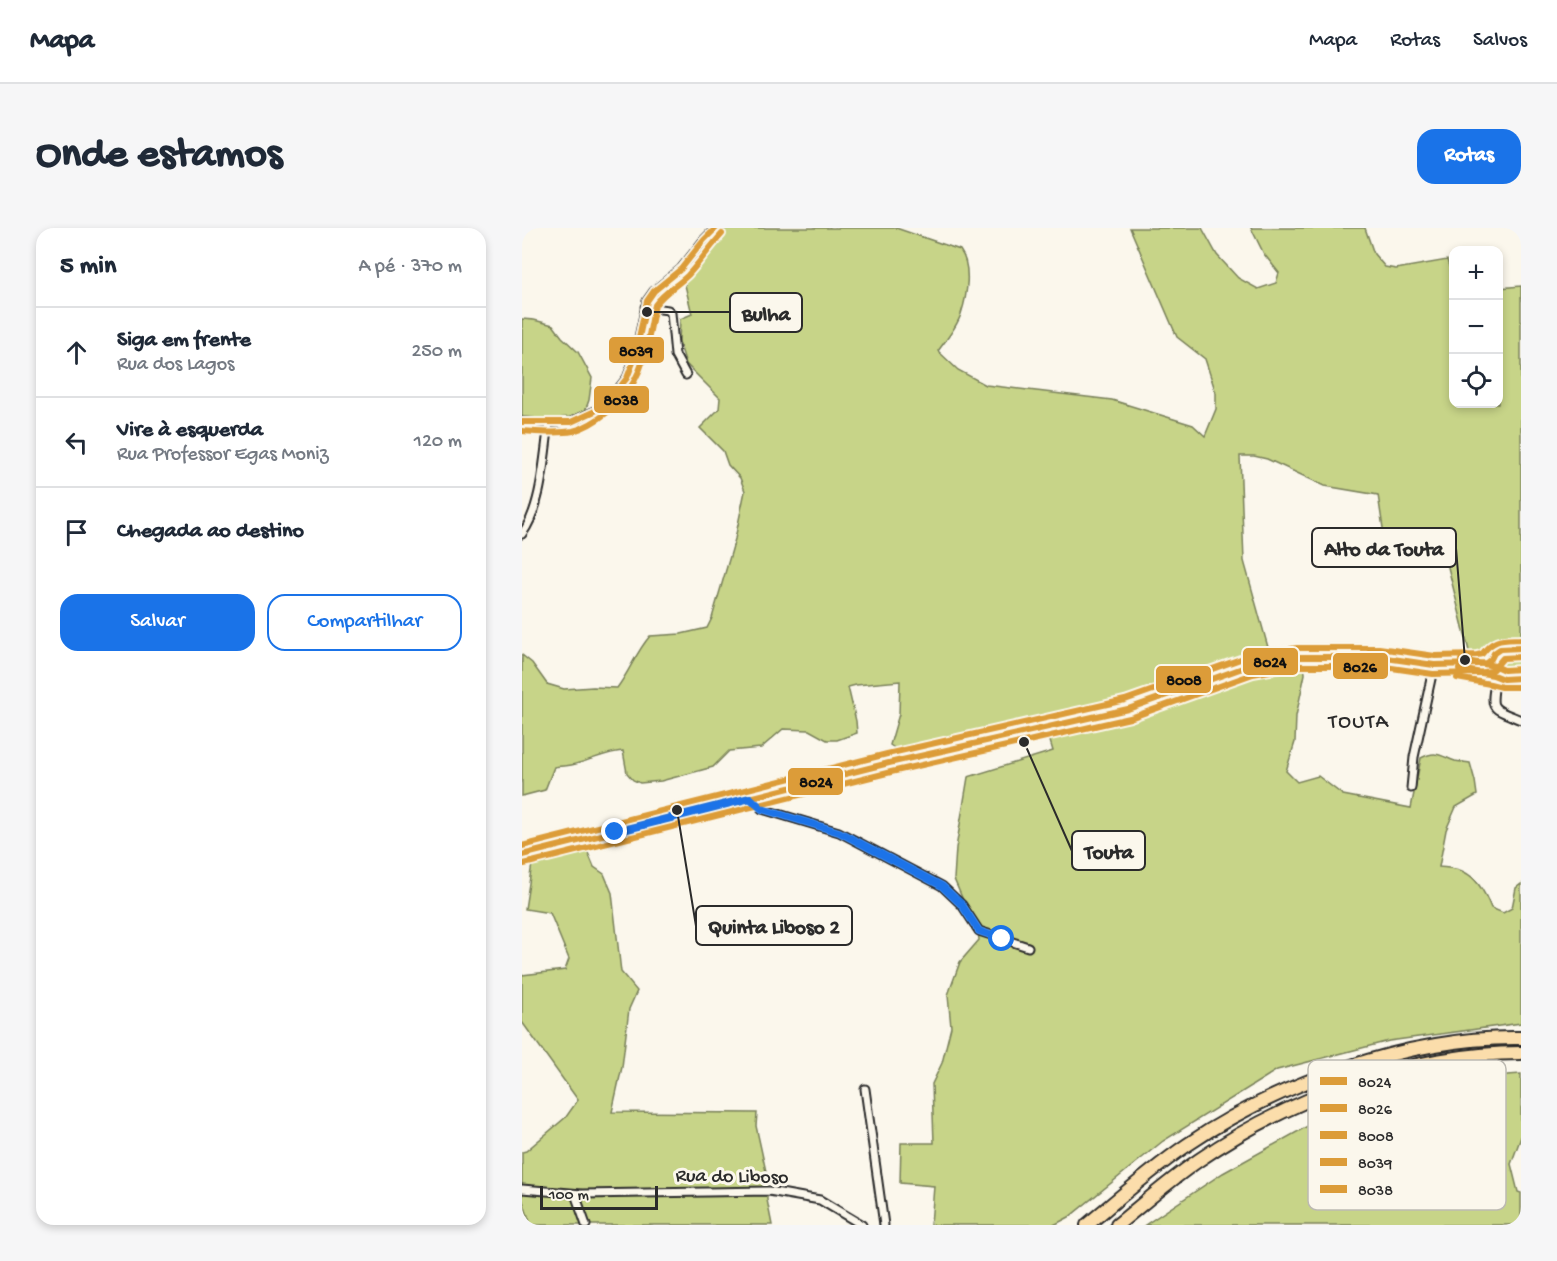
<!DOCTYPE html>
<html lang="pt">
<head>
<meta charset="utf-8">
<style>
	body { margin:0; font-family:"Gochi Hand",sans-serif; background:#f6f6f7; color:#1f2937 }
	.controls { position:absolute; right:18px; top:18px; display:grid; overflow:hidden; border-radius:12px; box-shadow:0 3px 9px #0003 }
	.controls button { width:54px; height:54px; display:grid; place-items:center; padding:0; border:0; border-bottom:2px solid #e0e1e3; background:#fff; color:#1f2937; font:30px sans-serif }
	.scale { position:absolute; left:18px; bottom:15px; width:118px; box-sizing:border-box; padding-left:6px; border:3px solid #2b2b2b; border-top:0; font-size:16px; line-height:21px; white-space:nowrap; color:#2b2b2b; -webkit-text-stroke:4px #fbf7ec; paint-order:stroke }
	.stop { position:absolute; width:18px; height:18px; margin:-14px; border:4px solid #1a73e8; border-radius:50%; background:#fff }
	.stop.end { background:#1a73e8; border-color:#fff; box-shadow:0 2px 6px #0008 }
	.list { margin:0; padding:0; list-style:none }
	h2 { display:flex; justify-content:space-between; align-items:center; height:78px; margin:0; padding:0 24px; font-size:26px }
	h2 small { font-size:20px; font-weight:400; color:#747a83 }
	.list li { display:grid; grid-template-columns:39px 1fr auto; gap:18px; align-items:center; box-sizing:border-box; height:90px; padding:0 24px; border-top:2px solid #e0e1e3 }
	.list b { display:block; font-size:22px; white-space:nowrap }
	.list p { margin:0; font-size:20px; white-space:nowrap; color:#747a83 }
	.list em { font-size:20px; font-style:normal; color:#747a83 }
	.actions { display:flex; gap:12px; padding:18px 24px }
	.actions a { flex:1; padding:14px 0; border:2px solid #1a73e8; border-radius:18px; text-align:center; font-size:21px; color:#1a73e8 }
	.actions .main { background:#1a73e8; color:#fff }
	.icon { flex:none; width:33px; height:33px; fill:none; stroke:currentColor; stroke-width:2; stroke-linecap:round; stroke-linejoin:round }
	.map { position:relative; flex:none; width:999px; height:997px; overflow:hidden; border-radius:18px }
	header { display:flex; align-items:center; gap:36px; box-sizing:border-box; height:84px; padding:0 30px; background:#fff; border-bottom:2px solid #e0e1e3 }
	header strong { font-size:28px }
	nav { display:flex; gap:33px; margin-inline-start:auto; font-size:21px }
	.intro { display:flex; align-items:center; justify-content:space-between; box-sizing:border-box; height:144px; padding:0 36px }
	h1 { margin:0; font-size:42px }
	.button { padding:15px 27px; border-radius:18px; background:#1a73e8; color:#fff; font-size:21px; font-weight:700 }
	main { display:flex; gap:36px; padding:0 36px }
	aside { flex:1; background:#fff; border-radius:18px; box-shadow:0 3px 9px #0003 }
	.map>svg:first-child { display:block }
	.green { fill:#c7d488; stroke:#79805a; stroke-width:1.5 }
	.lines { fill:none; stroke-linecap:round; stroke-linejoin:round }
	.minor-casing { stroke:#2b2b2b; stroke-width:11 }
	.secondary-casing { stroke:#2b2b2b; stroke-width:14 }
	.motorway-casing { stroke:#2b2b2b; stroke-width:16 }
	.minor { stroke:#fbf7ec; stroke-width:7 }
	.secondary { stroke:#fbf7ec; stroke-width:9 }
	.motorway { stroke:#fbddab; stroke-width:12 }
	.bus-1-casing { stroke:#fbf7ec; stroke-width:10 }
	.bus-2-casing { stroke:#fbf7ec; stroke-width:10 }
	.bus-3-casing { stroke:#fbf7ec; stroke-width:10 }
	.bus-4-casing { stroke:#fbf7ec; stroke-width:10 }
	.bus-5-casing { stroke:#fbf7ec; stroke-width:10 }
	.bus-1 { stroke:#dc9c39; stroke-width:6 }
	.bus-2 { stroke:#dc9c39; stroke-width:6 }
	.bus-3 { stroke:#dc9c39; stroke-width:6 }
	.bus-4 { stroke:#dc9c39; stroke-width:6 }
	.bus-5 { stroke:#dc9c39; stroke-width:6 }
	.route { stroke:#1a73e8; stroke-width:8 }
	.labels { text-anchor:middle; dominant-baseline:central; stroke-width:6; stroke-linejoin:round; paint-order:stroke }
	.street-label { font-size:20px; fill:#2b2b2b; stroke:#fbf7ec }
	.neighbourhood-label { font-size:21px; letter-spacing:1.5px; fill:#2b2b2b; stroke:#fbf7ec }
	.key { fill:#fbf7ec; stroke:#bdbab2; stroke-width:1.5 }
	.key-label { font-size:16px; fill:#2b2b2b }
	.leader { fill:none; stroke:#2b2b2b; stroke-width:2 }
	.callout-dot { fill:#2b2b2b; stroke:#fbf7ec; stroke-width:2 }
	.callout { fill:#fbf7ec; stroke:#2b2b2b; stroke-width:2 }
	.callout-label { font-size:21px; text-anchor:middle; font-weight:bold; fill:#2b2b2b }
	.line-badge { stroke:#fbf7ec; stroke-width:2 }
	.pale-badge-label { font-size:16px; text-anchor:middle; font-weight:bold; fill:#111 }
</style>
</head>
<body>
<header>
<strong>Mapa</strong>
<nav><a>Mapa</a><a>Rotas</a><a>Salvos</a></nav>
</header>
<div class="intro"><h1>Onde estamos</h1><a class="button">Rotas</a></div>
<main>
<aside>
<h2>5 min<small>A pé · 370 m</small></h2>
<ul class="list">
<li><svg class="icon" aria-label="ahead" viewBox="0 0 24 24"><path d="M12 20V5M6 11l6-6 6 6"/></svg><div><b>Siga em frente</b><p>Rua dos Lagos</p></div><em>250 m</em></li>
<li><svg class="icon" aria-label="left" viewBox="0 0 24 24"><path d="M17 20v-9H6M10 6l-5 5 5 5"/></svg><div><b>Vire à esquerda</b><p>Rua Professor Egas Moniz</p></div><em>120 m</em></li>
<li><svg class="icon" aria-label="arrive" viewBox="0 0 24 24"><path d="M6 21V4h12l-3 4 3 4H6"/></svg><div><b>Chegada ao destino</b></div></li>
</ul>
<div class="actions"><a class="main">Salvar</a><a>Compartilhar</a></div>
</aside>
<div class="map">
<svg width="999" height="997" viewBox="0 0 999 997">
	<rect width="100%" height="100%" fill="#fbf7ec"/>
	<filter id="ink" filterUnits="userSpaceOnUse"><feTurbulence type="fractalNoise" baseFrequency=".0167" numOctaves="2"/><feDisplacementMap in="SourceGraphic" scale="12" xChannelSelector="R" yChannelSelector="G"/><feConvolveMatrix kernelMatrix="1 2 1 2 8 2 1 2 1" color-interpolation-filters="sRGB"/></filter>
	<g filter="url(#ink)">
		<g class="green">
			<path d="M 205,0 L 374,0 L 438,22 C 450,38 445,68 439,86 C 435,99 424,112 416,123 L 436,142 L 464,157 L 590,172 L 671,197 L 683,208 L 694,181 L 694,165 L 683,131 L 655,109 L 608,0 L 680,0 L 695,27 L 716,50 L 736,61 L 754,55 L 757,45 L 742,26 L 729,0 L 843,0 L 852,26 L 863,39 L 874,41 L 925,32 L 932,53 L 932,176 L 976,176 L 977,60 L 999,58 L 999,413 L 975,416 L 948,427 L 921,319 L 866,333 L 856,267 L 803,258 L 745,231 L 732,228 L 718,228 L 722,333 L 747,423 L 781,420 L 783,446 L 774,488 L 773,514 L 764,543 L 775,554 L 796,548 L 821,567 L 889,580 L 899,530 C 915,522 919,528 933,533 C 938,534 943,534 948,535 L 953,553 L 955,567 L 934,579 L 924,602 L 917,639 C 925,640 935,640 942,644 C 955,650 964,667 969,680 L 981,685 L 990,680 L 994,660 L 999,656 L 999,795 L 867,813 L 755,842 L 641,913 L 547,989 L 532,997 L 409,997 L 412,958 L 378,955 L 379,915 L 412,915 L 410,856 L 420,835 L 429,799 L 426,767 L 438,734 L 457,712 L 455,694 L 441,672 L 432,651 L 434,620 L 446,549 L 531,523 L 522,493 L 397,519 L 374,521 L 368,517 L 377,486 L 378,453 L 334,457 L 326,459 L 334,493 L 335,505 L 315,512 L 305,512 L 287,502 L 261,501 L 239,520 L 207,523 L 191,539 L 139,553 L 118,555 L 111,552 L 105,545 L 101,523 C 86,524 72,531 57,535 C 49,538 40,538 32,539 L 23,562 L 0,568 L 0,427 L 10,435 L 25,456 L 42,461 L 71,459 L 95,460 C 108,443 114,424 128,408 L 159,406 L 185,400 L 190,390 L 213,311 L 223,263 L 218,250 L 206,237 L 201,223 L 178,200 L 197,181 L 198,170 L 164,136 L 157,114 L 158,91 L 170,86 L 163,57 L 166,38 L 188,8 Z"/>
			<polygon points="0,91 12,92 31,97 40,109 56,124 70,150 67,172 61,189 33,202 0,200"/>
			<polygon points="999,426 999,445 979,445 974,441 974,434 978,428"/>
			<polygon points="64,620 72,639 82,646 90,665 99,744 115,763 107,781 100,839 90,884 235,885 234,898 245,948 245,972 250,997 9,997 0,970 0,924 4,923 44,889 56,872 0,794 0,747 43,742 47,731 28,685 3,681 10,636"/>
			<polygon points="999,846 999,909 989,936 996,964 999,965 999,997 623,997 701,945 818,880 944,850"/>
		</g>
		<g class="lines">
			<g class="minor-casing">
				<g id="minor">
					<polyline points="123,79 146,82 149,85 153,127 164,147"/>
					<polyline points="0,194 27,195 49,194 73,183 90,169 105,150 112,132 125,73 132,63 159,41 182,12 194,0"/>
					<path d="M 0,306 C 20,279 22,229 27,195"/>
					<path d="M 974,449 C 968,483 968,479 999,492"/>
					<polyline points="889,560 892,529 912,437"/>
					<polyline points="228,570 240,581 317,604 420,658 440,677 457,703 506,719"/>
					<polyline points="343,861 362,997"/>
					<polyline points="0,961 60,966 247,963 298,972 340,997"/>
					<polyline points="53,966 64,997"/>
				</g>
			</g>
			<g class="secondary-casing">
				<g id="secondary">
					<path d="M 968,436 C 972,418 984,420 999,420"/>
					<polyline points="939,437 958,436 969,431"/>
					<path d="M 0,627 L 367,535 L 606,481 L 729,437 L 775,429 L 857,429 L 957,444 C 965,445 971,448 977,450 C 984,452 992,450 999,450"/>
				</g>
			</g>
			<g class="motorway-casing">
				<g id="motorway">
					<path d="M 565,997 C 598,969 630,941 665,917 C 756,855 888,808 999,810"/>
					<path d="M 595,997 C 622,975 648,952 677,932 C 767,870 890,825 999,825"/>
				</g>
			</g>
			<use href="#minor" class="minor"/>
			<use href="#secondary" class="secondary"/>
			<use href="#motorway" class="motorway"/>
			<g class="bus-1-casing">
				<g id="bus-1">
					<polyline points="937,441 971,447 981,451 999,450"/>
					<polyline points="0,627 367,535 606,481 729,437 775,429 857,429 912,437 956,436 964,435 969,431 972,425 978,421 999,420"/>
				</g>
			</g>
			<g class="bus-2-casing">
				<g id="bus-2">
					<polyline points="935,450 968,456 980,459 999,459"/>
					<polyline points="2,636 369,544 608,490 731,446 776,438 856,438 911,446 956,445 969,443 975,437 981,430 999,429"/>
				</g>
			</g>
			<g class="bus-3-casing">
				<g id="bus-3">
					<polyline points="939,432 973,438 982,442 999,441"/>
					<path d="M 0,618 L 365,526 L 603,472 L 727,428 L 775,420 L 857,420 L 913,428 L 955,427 L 960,426 C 972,410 980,412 999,411"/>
				</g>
			</g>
			<g class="bus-4-casing">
				<polyline id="bus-4" points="0,194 49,194 73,183 90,169 105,150 112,132 125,73 132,63 159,41 182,12 194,0"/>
			</g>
			<g class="bus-5-casing">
				<path id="bus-5" d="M 0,203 C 16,204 35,206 51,203 C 63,200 77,191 87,183 C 123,154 124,119 133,77 C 142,64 155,58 166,47 C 178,34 188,19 200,6"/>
			</g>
			<use href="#bus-1" class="bus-1"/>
			<use href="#bus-2" class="bus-2"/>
			<use href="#bus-3" class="bus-3"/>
			<use href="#bus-4" class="bus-4"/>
			<use href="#bus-5" class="bus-5"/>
		</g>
	</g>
	<g class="lines" filter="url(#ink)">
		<polyline class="route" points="93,604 228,570 240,581 317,604 420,658 440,677 457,703 480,711"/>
	</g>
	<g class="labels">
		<g class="street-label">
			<text transform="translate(210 950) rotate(1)">Rua do Liboso</text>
		</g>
		<g class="neighbourhood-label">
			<text x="837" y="495">TOUTA</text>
		</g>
	</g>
	<rect x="786" y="832" width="198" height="150" rx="9" class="key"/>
	<rect x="798" y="849" width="27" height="8" fill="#dc9c39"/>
	<rect x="798" y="876" width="27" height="8" fill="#dc9c39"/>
	<rect x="798" y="903" width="27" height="8" fill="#dc9c39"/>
	<rect x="798" y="930" width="27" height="8" fill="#dc9c39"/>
	<rect x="798" y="957" width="27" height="8" fill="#dc9c39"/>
	<g class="key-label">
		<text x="836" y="859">8024</text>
		<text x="836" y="886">8026</text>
		<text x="836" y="913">8008</text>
		<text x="836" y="940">8039</text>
		<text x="836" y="967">8038</text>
	</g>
	<path class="leader" d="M125 84L208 84M943 432L934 320M502 514L550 623M155 582L174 698"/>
	<g class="callout-dot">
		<circle cx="125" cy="84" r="6"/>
		<circle cx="943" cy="432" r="6"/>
		<circle cx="502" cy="514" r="6"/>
		<circle cx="155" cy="582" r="6"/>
	</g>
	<g class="callout">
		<rect x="208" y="65" width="72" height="39" rx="6"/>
		<rect x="790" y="300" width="144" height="39" rx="6"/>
		<rect x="550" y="603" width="73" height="39" rx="6"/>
		<rect x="174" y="678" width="156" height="39" rx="6"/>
	</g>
	<g class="callout-label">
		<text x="244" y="92">Bulha</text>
		<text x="862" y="327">Alto da Touta</text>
		<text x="587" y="630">Touta</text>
		<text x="252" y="705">Quinta Liboso 2</text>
	</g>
	<g class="line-badge">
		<rect x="86" y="108" width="57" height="28" rx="6" fill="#dc9c39"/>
		<rect x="71" y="157" width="57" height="29" rx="6" fill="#dc9c39"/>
		<rect x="720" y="419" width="57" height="29" rx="6" fill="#dc9c39"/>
		<rect x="810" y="424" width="57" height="28" rx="6" fill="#dc9c39"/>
		<rect x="633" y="437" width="57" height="29" rx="6" fill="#dc9c39"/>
		<rect x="265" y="539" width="57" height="29" rx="6" fill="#dc9c39"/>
	</g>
	<g class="pale-badge-label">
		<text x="114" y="128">8039</text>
		<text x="99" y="177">8038</text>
		<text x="748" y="439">8024</text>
		<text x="838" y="444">8026</text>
		<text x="662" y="457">8008</text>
		<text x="294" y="559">8024</text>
	</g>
</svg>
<div class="controls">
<button>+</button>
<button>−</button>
<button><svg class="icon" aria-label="locate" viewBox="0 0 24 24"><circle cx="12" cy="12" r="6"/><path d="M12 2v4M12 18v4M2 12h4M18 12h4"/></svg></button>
</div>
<div class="scale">100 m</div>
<div class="stop" style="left:480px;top:711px"></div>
<div class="stop end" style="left:93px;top:604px"></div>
</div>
</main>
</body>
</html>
